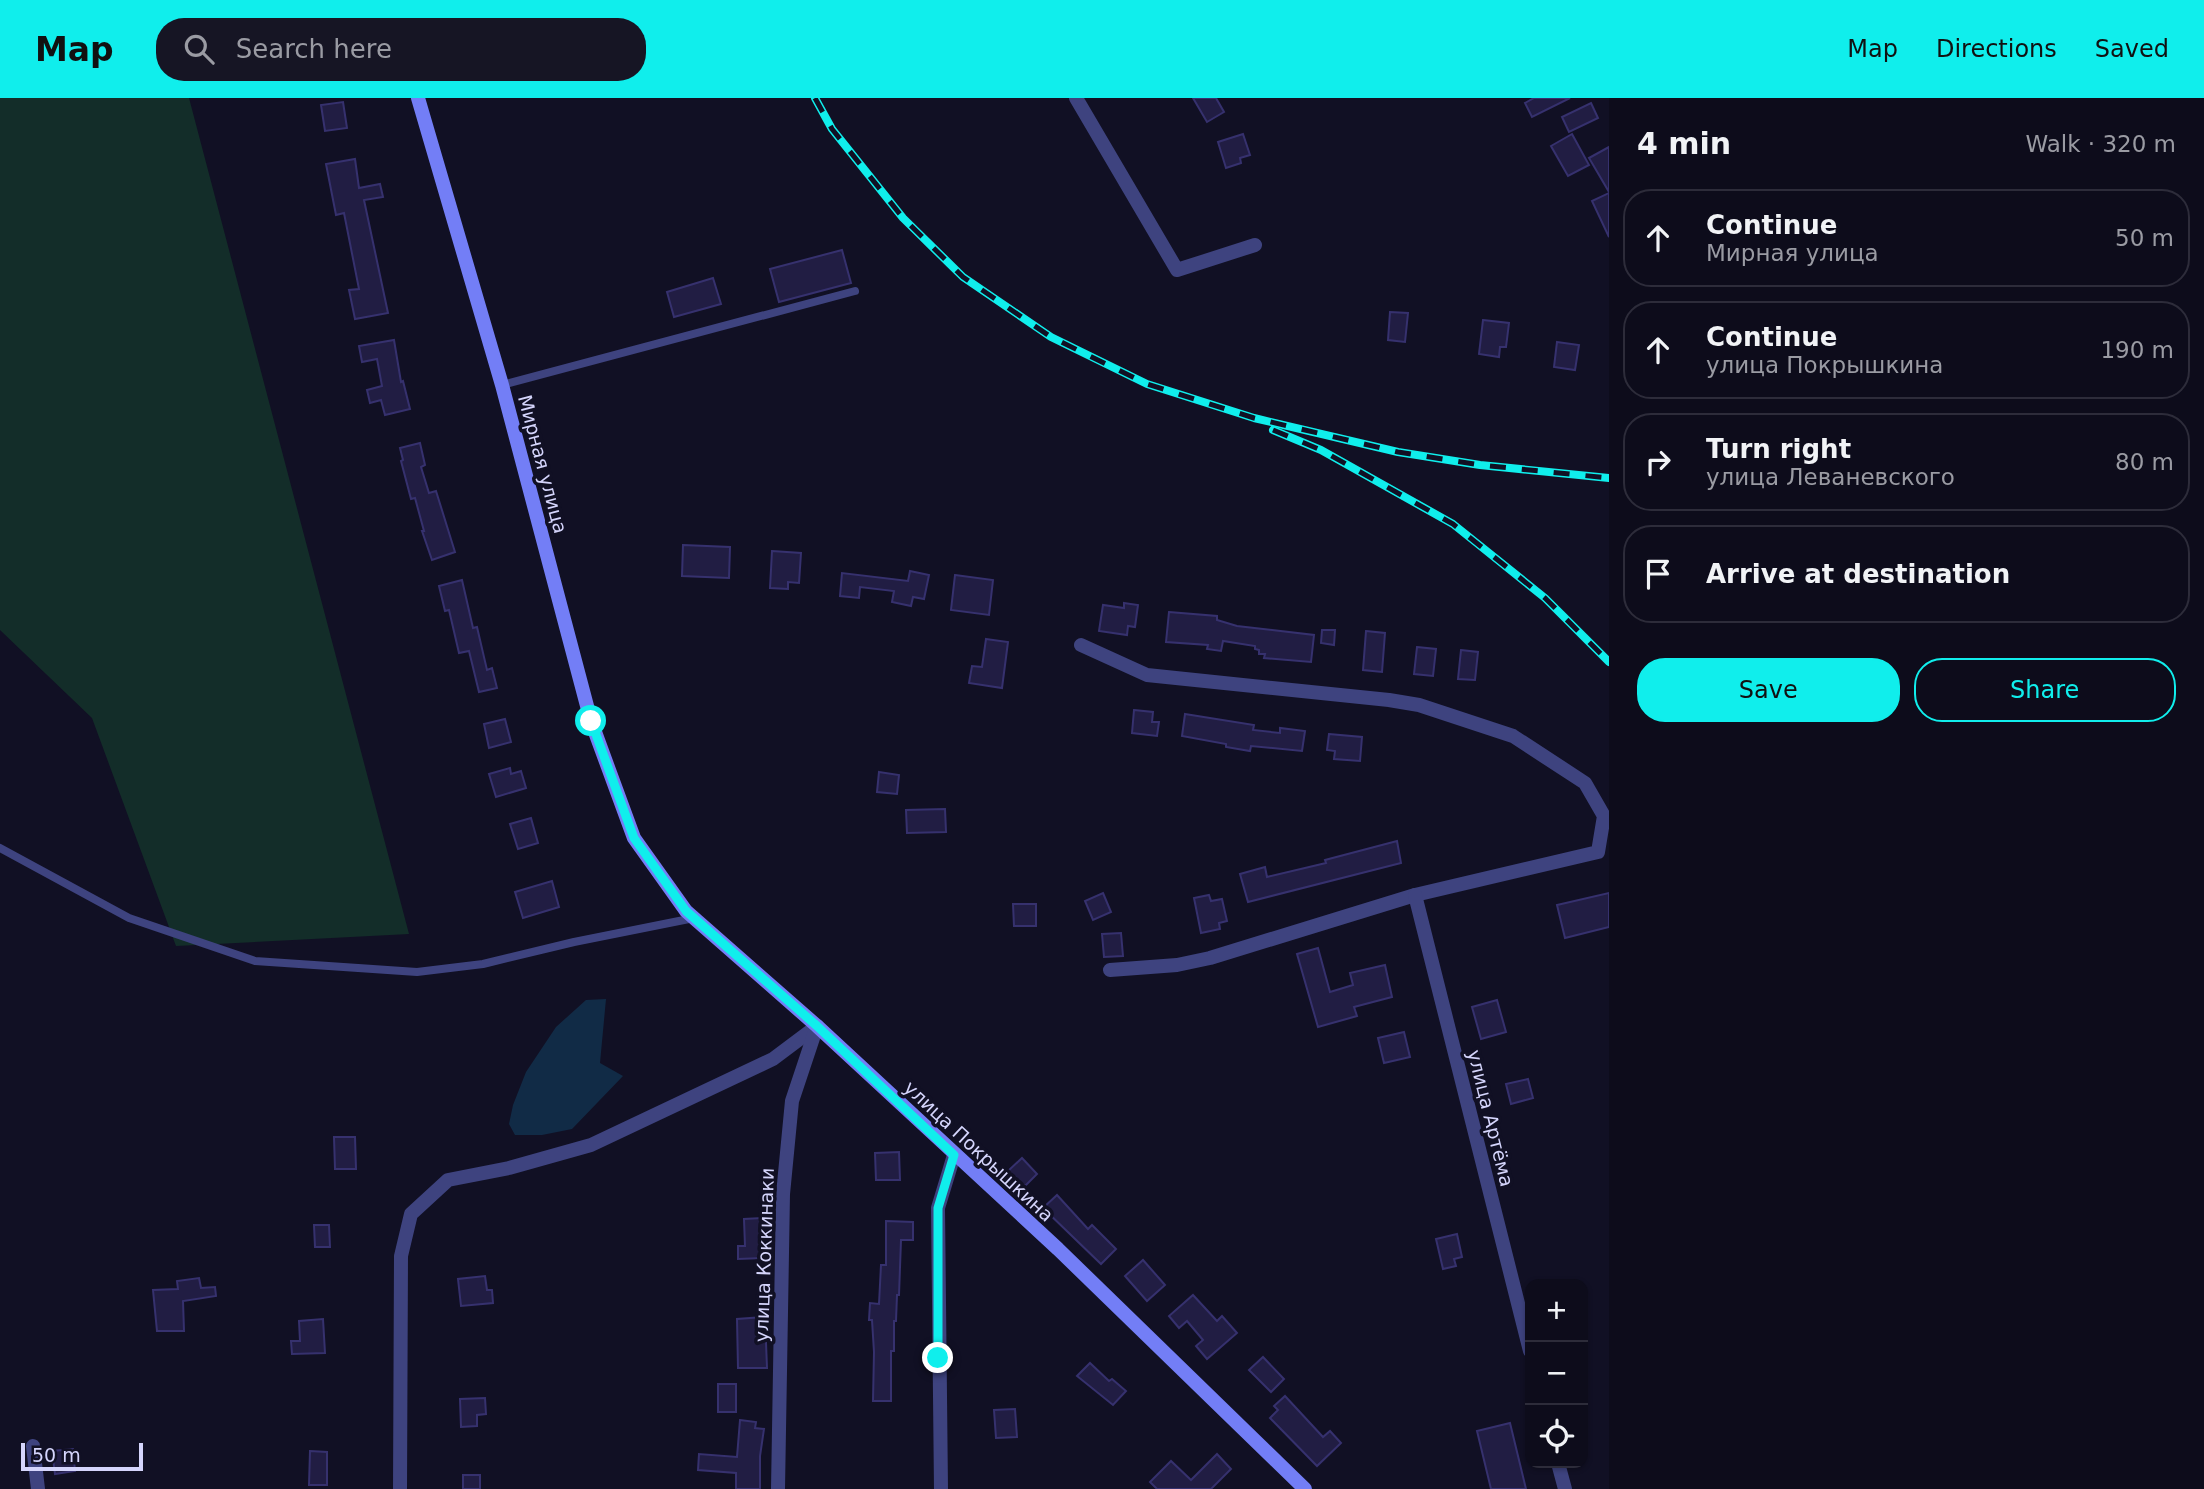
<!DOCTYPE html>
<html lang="en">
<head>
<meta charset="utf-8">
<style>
	body { margin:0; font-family:"DejaVu Sans",sans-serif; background:#161524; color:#f1f3f6 }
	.controls { position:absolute; right:21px; bottom:21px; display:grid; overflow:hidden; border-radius:14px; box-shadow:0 2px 5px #0004 }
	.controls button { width:63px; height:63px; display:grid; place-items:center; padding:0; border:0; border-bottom:2px solid #2d2c3a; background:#0d0c1b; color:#f1f3f6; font:35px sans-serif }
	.scale { position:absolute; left:21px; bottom:18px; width:122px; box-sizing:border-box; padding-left:7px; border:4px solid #d5d5fc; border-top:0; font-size:19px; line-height:24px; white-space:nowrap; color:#d5d5fc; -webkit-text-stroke:5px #111024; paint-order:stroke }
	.stop { position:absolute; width:21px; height:21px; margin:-16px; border:5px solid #10eeec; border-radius:50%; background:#fff }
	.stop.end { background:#10eeec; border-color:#fff; box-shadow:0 2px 7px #0008 }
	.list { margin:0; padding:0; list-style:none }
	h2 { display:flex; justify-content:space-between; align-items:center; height:91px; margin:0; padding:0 28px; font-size:30px }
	h2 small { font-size:23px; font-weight:400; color:#9a9ba3 }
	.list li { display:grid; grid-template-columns:46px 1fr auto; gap:21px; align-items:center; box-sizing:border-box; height:98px; margin:0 14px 14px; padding:0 14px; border:2px solid #2d2c3a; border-radius:28px }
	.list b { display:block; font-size:26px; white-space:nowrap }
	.list p { margin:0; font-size:23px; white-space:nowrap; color:#9a9ba3 }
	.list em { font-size:23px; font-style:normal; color:#9a9ba3 }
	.actions { display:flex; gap:14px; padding:21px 28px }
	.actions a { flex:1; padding:16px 0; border:2px solid #10eeec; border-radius:28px; text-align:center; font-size:24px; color:#10eeec }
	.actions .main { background:#10eeec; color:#111 }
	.icon { flex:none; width:38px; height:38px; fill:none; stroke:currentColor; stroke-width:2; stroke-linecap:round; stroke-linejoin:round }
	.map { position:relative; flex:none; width:1609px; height:1391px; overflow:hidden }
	header { display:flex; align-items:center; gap:42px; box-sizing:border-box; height:98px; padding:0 35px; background:#10eeec; color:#111 }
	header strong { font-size:33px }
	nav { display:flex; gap:38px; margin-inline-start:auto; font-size:24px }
	.search { width:490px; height:63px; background:#161524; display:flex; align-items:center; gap:18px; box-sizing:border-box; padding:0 24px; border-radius:28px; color:#9a9ba3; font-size:26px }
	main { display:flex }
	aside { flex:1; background:#0d0c1b }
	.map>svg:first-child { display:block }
	.green { fill:#132d29 }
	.water { fill:#112b46 }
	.building { fill:#211d43; stroke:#36316e; stroke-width:2 }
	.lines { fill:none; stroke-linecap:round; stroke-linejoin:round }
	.lane { stroke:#3e437f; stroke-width:8 }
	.street { stroke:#3e437f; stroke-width:14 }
	.secondary { stroke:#737ef6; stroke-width:14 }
	.rail-casing { stroke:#10eeec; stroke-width:8 }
	.rail { stroke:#111024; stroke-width:5; stroke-dasharray:16; stroke-linecap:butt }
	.route { stroke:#10eeec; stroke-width:9 }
	.labels { text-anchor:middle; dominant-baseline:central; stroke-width:7; stroke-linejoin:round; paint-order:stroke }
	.street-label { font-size:19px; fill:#d5d5fc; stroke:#111024 }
</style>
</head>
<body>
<header>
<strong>Map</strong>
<div class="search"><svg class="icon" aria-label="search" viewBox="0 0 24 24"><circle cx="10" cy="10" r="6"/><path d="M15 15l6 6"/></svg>Search here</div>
<nav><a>Map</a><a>Directions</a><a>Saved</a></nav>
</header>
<main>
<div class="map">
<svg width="1609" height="1391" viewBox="0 0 1609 1391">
	<rect width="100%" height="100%" fill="#111024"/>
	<polygon class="green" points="0,0 189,0 409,836 176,848 92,620 0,532"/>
	<polygon class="water" points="606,901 600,965 623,978 572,1031 542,1037 515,1037 509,1026 513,1007 526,974 556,929 586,902"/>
	<g class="building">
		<polygon points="1193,0 1216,0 1224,14 1207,24"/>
		<polygon points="1534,0 1570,0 1532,19 1525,5"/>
		<polygon points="343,4 347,30 325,33 321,7"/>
		<polygon points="1591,5 1598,20 1569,34 1562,19"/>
		<polygon points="1243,36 1250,57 1240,60 1241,65 1226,70 1218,44"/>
		<polygon points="1572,36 1589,67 1568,78 1551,48"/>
		<polygon points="1609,49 1609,94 1589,60"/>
		<polygon points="355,61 359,90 380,86 383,99 364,102 388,215 355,221 349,192 359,191 344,115 336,117 326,66"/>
		<polygon points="1609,95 1609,139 1592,103"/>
		<polygon points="842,152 851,185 779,204 770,171"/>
		<polygon points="713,180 721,206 674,219 667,194"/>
		<polygon points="1390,214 1408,215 1405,244 1388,242"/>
		<polygon points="1483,222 1509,225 1506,249 1500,249 1499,259 1479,256"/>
		<polygon points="394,242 401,284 403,283 410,311 385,317 381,302 370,305 367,292 382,288 377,261 362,264 359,248"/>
		<polygon points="1557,244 1579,247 1575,272 1554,269"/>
		<polygon points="420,345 425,367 421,369 429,395 436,393 455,454 432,462 422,433 424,433 415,400 411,401 401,363 403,362 400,350"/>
		<polygon points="683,447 730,449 729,480 682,478"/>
		<polygon points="772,453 801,455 799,485 788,484 788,491 770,490"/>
		<polygon points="910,473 929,477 924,501 913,499 911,508 892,504 894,493 860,489 859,500 840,498 842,475 908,483"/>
		<polygon points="955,477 993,482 989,517 951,512"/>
		<polygon points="462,482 473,530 477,529 487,572 492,570 497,590 479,594 469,553 459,555 449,512 445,513 439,488"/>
		<polygon points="1124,505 1138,507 1135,529 1128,528 1127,537 1099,533 1103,507 1124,510"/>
		<polygon points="1169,514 1217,518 1217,522 1237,528 1314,537 1311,564 1264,560 1265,556 1259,556 1259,552 1255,551 1255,548 1223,543 1221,553 1207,551 1208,547 1166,544"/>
		<polygon points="1322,532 1335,532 1334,547 1321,545"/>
		<polygon points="1366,533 1385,535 1382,574 1363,572"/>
		<polygon points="986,541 1008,544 1002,590 969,585 972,568 982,569"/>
		<polygon points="1417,549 1436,551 1433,578 1414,576"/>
		<polygon points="1461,552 1478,554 1475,582 1458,581"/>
		<polygon points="1134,612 1153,614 1152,624 1159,624 1157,638 1132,635"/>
		<polygon points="1185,616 1254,627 1253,632 1280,635 1280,630 1305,633 1302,653 1251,648 1250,653 1226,649 1226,646 1182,638"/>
		<polygon points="505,621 511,644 489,650 484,626"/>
		<polygon points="1329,636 1362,639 1360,663 1334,661 1335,653 1327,652"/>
		<polygon points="510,670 511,676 521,673 526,690 496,699 489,676"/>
		<polygon points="879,674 899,677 897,696 877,694"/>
		<polygon points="945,711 946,734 907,735 906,712"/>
		<polygon points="531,720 538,745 518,751 510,726"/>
		<polygon points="1397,743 1401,765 1248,804 1240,776 1265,769 1267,779 1326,765 1325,762"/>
		<polygon points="552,783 559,809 523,820 515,794"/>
		<polygon points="1103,795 1111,814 1093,822 1085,803"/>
		<polygon points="1609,795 1609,829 1565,840 1557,807"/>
		<polygon points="1209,797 1211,803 1222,801 1227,823 1219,825 1220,831 1201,835 1194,800"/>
		<polygon points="1013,806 1036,806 1036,828 1014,828"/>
		<polygon points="1121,835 1123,858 1104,859 1102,836"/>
		<polygon points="1318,850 1330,894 1353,887 1350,875 1385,867 1392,899 1354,909 1357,918 1318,929 1297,856"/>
		<polygon points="1497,902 1506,934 1481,941 1472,909"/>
		<polygon points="1404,934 1410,959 1384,965 1378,940"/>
		<polygon points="1528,981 1533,1000 1511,1006 1506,986"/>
		<polygon points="334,1039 355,1039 356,1071 335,1071"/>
		<polygon points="899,1054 900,1082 876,1082 875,1055"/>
		<polygon points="1022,1060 1037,1076 1023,1090 1008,1073"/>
		<polygon points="1057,1097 1088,1131 1092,1127 1116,1151 1101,1166 1043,1110"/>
		<polygon points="762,1120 763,1160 738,1161 738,1148 745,1148 744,1121"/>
		<polygon points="886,1123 913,1124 913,1142 901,1142 899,1197 897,1197 896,1223 894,1223 894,1253 891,1253 891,1303 873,1303 874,1254 872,1222 869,1222 870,1205 879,1206 881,1167 886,1167"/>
		<polygon points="314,1127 329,1127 330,1149 315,1149"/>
		<polygon points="1457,1136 1462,1159 1454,1161 1456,1168 1443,1171 1436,1141"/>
		<polygon points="1143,1162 1165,1187 1147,1203 1125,1178"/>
		<polygon points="485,1178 487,1192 492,1192 493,1205 461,1208 458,1181"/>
		<polygon points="199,1180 201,1190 215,1189 216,1198 183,1203 184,1233 157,1233 153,1192 178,1191 177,1183"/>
		<polygon points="1193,1197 1217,1223 1222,1218 1237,1235 1207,1261 1196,1248 1203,1242 1187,1223 1179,1230 1169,1218"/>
		<polygon points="765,1219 767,1270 738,1270 737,1221"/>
		<polygon points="323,1221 325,1255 292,1256 291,1243 300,1243 299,1223"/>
		<polygon points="1263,1259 1284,1281 1271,1294 1249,1272"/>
		<polygon points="1090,1265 1109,1283 1112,1281 1126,1293 1113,1307 1077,1278"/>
		<rect x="718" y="1286" width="18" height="28"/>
		<polygon points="1285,1298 1323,1339 1330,1333 1341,1345 1317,1368 1270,1320 1278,1312 1274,1308"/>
		<polygon points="485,1300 486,1316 477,1317 477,1328 461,1329 460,1301"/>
		<polygon points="1015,1311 1017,1339 996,1340 994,1312"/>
		<polygon points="740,1322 756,1324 755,1330 764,1331 760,1358 760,1391 736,1391 736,1375 698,1372 699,1356 737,1359"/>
		<polygon points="1510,1325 1526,1391 1491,1391 1477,1333"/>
		<polygon points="73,1351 75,1373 55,1376 52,1353"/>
		<polygon points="310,1353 327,1354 327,1387 309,1387"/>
		<polygon points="1217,1356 1231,1371 1211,1391 1157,1391 1150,1384 1171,1363 1191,1382"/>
		<rect x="463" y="1377" width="17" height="14"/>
	</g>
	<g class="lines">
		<g class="lane">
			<polyline points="502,287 855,193"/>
			<polyline points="0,750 129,820 255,863 417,874 483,866 574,844 694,820"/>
		</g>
		<g class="street">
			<polyline points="1076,0 1177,172 1255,147"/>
			<polyline points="1081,547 1147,577 1389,602 1419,607 1513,638 1585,685 1604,718 1598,754 1415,797 1210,860 1177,867 1110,872"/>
			<polyline points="1415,797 1530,1253"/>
			<polyline points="33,1348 38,1391"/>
			<polyline points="1558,1365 1565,1391"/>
			<polyline points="400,1391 401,1158 411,1116 448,1082 509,1070 591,1047 773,961 817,928"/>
			<polyline points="778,1391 783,1096 792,1003 817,928"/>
			<polyline points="941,1391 938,1110 954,1057"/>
		</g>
		<polyline class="secondary" points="418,0 502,287 591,623 634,740 686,813 817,928 1058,1151 1305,1391"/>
		<g class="rail-casing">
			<g id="rail">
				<polyline points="815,0 832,31 903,120 963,179 1051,239 1147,286 1254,320 1398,354 1480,367 1609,380"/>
				<polyline points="1273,332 1321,352 1453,426 1545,500 1609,564"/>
			</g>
		</g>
		<use href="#rail" class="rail"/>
	</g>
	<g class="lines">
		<polyline class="route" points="591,623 634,740 686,813 817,928 954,1057 938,1110 938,1260"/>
	</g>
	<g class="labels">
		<g class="street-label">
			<text transform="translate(543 366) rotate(75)">Мирная улица</text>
			<text transform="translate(1491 1020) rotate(76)">улица Артёма</text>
			<text transform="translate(979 1053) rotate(43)">улица Покрышкина</text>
			<text transform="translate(764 1157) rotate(-88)">улица Коккинаки</text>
		</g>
	</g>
</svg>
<div class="controls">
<button>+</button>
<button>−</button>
<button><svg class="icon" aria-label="locate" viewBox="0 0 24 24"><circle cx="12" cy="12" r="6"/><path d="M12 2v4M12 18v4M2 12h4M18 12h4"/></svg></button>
</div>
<div class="scale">50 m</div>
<div class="stop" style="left:591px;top:623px"></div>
<div class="stop end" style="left:938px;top:1260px"></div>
</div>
<aside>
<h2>4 min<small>Walk · 320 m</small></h2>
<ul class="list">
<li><svg class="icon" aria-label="ahead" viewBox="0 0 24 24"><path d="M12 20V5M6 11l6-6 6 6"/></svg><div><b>Continue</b><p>Мирная улица</p></div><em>50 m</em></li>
<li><svg class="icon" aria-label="ahead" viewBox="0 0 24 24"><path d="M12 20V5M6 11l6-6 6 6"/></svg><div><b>Continue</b><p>улица Покрышкина</p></div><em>190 m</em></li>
<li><svg class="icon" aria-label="right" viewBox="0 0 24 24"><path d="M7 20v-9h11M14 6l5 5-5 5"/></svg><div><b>Turn right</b><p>улица Леваневского</p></div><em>80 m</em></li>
<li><svg class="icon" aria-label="arrive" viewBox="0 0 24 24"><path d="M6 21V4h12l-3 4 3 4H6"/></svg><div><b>Arrive at destination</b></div></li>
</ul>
<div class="actions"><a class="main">Save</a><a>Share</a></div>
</aside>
</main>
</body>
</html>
